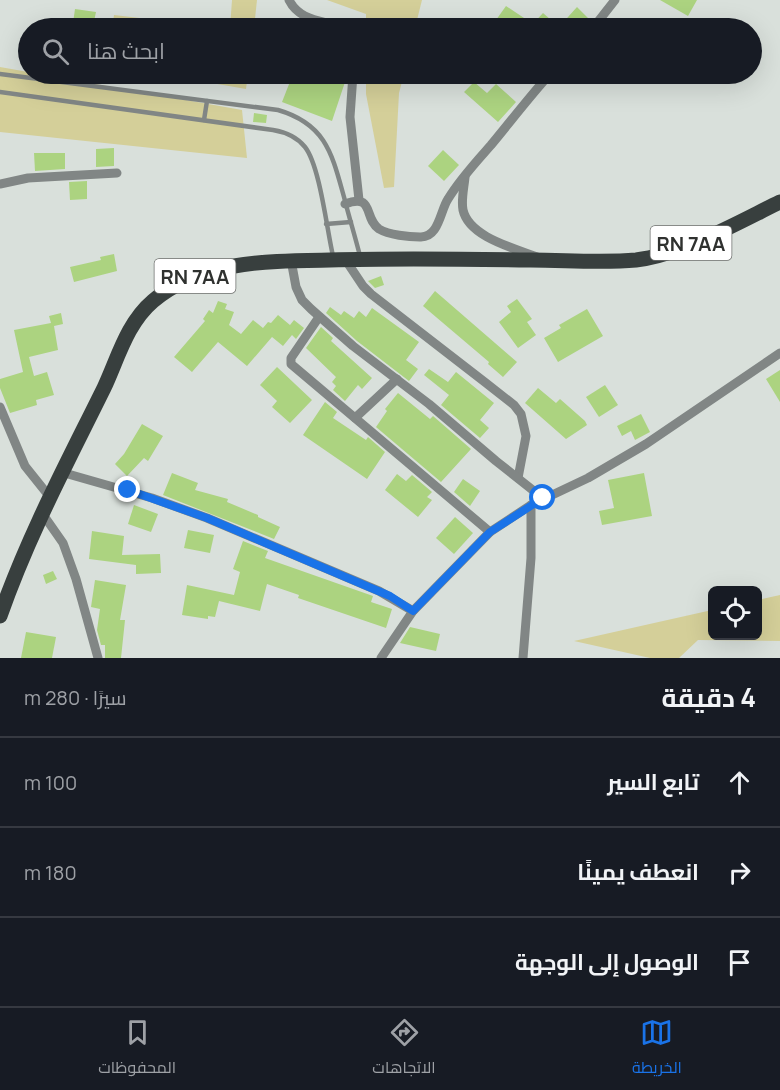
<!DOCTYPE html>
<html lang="ar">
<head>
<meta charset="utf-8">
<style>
	body { margin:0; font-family:Manrope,Cairo,sans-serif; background:#242831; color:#f1f3f6; direction:rtl }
	.controls { position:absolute; right:18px; bottom:18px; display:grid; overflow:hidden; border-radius:9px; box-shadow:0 6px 24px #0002 }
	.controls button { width:54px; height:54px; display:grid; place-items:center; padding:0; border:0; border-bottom:2px solid #363941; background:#171b24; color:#f1f3f6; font:30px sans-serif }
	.stop { position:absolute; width:18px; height:18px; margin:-14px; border:4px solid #1a73e8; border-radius:50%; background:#fff }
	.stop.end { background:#1a73e8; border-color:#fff; box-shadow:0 2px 6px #0008 }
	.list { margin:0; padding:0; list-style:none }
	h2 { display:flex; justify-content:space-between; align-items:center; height:78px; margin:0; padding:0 24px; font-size:26px }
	h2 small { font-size:20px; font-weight:400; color:#9ea1a6 }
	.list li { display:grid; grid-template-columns:39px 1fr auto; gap:18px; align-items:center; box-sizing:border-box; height:90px; padding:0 24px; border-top:2px solid #363941 }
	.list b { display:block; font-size:22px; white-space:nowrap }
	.list em { font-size:20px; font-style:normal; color:#9ea1a6 }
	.icon { flex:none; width:33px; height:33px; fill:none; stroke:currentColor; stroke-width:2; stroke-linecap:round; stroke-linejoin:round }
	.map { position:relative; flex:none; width:780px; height:658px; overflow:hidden; direction:ltr }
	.search { position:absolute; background:#171b24; box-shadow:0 6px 24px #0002; left:18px; right:18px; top:18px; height:66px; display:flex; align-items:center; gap:15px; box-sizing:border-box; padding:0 21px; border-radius:33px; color:#9ea1a6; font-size:22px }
	.sheet { height:348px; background:#171b24 }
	nav { display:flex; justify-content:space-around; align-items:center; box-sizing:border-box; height:84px; border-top:2px solid #363941; background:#171b24; font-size:16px; color:#9ea1a6 }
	nav a { display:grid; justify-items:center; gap:3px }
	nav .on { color:#1a73e8 }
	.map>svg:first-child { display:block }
	.green { fill:#d4cf99 }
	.building { fill:#acd380 }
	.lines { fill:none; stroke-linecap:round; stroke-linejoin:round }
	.service { stroke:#818685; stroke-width:4.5 }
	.minor { stroke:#818685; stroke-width:9 }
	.primary { stroke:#383f3e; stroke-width:15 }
	.route { stroke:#1a73e8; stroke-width:8 }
	.labels { text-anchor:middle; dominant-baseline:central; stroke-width:4.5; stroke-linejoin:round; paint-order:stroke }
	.shield { fill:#fff; stroke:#6d6f6d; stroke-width:1.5 }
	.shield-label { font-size:20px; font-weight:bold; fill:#2f312f }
</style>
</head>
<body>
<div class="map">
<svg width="780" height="658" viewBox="0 0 780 658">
	<rect width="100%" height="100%" fill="#d9e0db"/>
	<g class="green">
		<polygon points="232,0 257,0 254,28 230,28"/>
		<polygon points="327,0 422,0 415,28 366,28 366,14"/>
		<polygon points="114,15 225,28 112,28"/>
		<polygon points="0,67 242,110 247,158 0,132"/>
		<polygon points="160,74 248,74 246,89"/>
		<polygon points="366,74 404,74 399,93 394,187 384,188 366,94"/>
		<polygon points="780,595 780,641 698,640 679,658 650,658 574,641 712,610 712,636 758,636 758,600"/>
	</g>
	<g class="building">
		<polygon points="660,0 697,0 688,16"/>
		<polygon points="506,6 530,22 525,28 507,28 496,20"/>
		<polygon points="577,7 590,20 582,28 529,28 543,13 559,27"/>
		<polygon points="75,9 96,12 93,26 73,23"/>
		<polygon points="293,74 330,74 346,79 332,121 282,102"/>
		<polygon points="474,82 487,93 496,84 516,102 498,122 464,92"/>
		<polygon points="254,113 267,115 266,123 253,122"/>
		<polygon points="114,148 114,166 96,167 96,149"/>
		<polygon points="443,150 459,165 444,181 428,166"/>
		<polygon points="34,153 65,153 65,169 35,171"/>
		<polygon points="87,181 87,199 70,200 69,182"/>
		<polygon points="114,254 117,271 74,282 70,267 101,260 100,257"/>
		<polygon points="381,276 384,285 375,288 368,281"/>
		<polygon points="435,291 517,362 503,377 488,364 489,362 423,306"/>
		<polygon points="517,299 532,319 527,322 536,335 518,348 499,322 511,312 507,306"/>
		<polygon points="218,301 227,304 225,309 234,312 229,325 241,334 253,320 263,328 268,322 271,323 278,315 290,325 294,320 304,328 296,339 292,335 283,346 272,337 247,366 218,342 192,372 174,357 205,321 203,319 209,310 213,313"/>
		<polygon points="330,307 341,315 344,311 354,318 359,311 366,317 372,308 419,342 406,360 418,369 409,381 357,341 326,313"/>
		<polygon points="587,309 603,336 558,362 544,338 561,328 559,325"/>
		<polygon points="61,313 63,324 54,326 58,350 29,357 34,376 47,372 54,395 36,400 37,405 10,413 0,388 0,379 23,372 14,330 51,323 49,316"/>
		<polygon points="321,327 333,338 331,341 372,378 362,389 358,385 345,401 333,390 336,386 332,382 336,377 306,348"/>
		<polygon points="277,367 312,400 290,423 272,407 277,401 260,385"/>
		<polygon points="429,369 448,382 456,372 494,403 480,420 489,428 480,438 441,405 449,395 424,375"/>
		<polygon points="780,370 780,402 766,379"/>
		<polygon points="605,385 618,405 599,417 586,397"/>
		<polygon points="538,388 556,403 560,399 585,421 587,425 566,439 525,403"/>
		<polygon points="398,393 430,419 433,416 471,449 441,482 376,427 387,411 385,409"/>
		<polygon points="325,402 337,412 333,418 366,440 368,437 385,452 367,479 303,435"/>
		<polygon points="641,414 650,432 635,440 631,431 622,436 617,426"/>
		<polygon points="142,424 163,436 148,461 144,458 127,476 115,464 124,454"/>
		<polygon points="172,473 198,483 195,490 228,499 227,502 258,515 258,517 280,527 274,539 163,495"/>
		<polygon points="644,473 652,516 602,525 599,511 614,508 608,480"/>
		<polygon points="397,474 406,481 412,475 432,492 427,497 432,500 418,517 385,490"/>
		<polygon points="463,479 480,491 470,506 454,492"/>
		<polygon points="134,505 158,514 151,532 128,524"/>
		<polygon points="455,517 473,533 454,554 436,538"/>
		<polygon points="188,530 214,535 210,553 184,548"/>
		<polygon points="92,531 124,536 122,555 160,554 161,573 136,574 136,565 89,559"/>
		<polygon points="243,541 268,551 265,558 373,596 371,602 392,609 386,628 298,598 299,595 267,584 260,611 219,601 215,617 208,616 208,619 182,615 187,585 234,595 240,572 233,569"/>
		<polygon points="53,571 57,579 46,584 43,575"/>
		<polygon points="95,580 126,585 120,620 125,620 121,658 105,658 105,645 101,645 97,630 100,609 91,607"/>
		<polygon points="410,627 440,634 436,651 400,643"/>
		<polygon points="26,632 56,637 52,658 21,658"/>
	</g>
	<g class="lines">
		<g class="service">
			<path d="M 0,74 L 278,110 C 326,124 332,154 344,197 C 349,217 355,236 360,256"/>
			<path d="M 0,92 L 273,130 C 285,132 297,137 305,147 C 320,166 327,231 333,256"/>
			<polyline points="204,120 207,101"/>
			<polyline points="326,224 351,222"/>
		</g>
		<g class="minor">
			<path d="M 289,0 C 300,22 324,20 344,28"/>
			<polyline points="593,28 615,0"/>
			<polyline points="353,74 350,117 359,200"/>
			<path d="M 465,177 C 464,188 461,200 463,210 C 469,237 514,248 537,257"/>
			<polyline points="0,184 28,178 117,173"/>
			<path d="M 345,204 C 375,193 363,218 379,229 C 389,235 409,237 420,237 C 439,238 440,211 448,199 C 460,179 476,162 491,145 C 511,121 530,96 550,74"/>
			<polyline points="345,259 363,286 371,294 486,383 514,405 521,414 526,436 518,478"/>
			<polyline points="291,260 296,287 302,300 311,309 353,346 429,404 496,461 544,499"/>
			<polyline points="319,317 291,358 291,364 490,532"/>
			<polyline points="0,407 25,466 49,496"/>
			<polyline points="355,418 397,379"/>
			<polyline points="61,472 152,498 207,518 379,591 413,611"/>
			<polyline points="42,513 63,543 76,579 98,658"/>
			<polyline points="381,658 413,611 490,532 531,505 588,478 646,444 780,353"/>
			<polyline points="523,658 531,558 531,505"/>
		</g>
		<path class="primary" d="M 0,616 C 28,536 67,463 104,388 C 118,358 127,323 153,301 C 201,260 270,261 330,260 C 397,258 464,259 531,260 C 565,260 602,263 636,260 C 681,255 739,222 780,202"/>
	</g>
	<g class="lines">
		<polyline class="route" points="128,490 207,518 390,596 413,611 490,532 543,498"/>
	</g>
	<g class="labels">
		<g class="shield">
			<rect x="650.5" y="226" width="81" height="34" rx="4.5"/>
			<rect x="154.5" y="259" width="81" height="34" rx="4.5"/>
		</g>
		<g class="shield-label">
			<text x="691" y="243">RN 7AA</text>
			<text x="195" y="276">RN 7AA</text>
		</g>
	</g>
</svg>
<div class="controls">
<button><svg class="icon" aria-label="locate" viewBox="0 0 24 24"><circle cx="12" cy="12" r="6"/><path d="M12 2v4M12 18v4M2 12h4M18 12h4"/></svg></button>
</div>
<div class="stop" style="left:543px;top:498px"></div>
<div class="stop end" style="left:128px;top:490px"></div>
<div class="search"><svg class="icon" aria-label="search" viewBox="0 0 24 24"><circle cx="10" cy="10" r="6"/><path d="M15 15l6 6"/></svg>ابحث هنا</div>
</div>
<section class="sheet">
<h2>4 دقيقة<small>سيرًا · 280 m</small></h2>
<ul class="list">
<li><svg class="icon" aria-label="ahead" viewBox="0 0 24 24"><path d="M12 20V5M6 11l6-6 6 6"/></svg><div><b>تابع السير</b></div><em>100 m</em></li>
<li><svg class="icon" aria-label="right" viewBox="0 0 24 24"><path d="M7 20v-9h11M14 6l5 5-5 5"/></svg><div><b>انعطف يمينًا</b></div><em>180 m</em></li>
<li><svg class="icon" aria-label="arrive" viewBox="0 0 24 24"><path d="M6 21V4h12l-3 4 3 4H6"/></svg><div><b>الوصول إلى الوجهة</b></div></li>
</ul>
</section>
<nav>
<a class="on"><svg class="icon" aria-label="map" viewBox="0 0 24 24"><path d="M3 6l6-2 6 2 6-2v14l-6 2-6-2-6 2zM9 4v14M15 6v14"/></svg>الخريطة</a>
<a><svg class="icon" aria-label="directions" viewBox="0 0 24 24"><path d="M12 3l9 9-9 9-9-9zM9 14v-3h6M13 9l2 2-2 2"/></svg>الاتجاهات</a>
<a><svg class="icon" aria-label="saved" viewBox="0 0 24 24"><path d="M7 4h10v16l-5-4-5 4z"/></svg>المحفوظات</a>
</nav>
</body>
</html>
